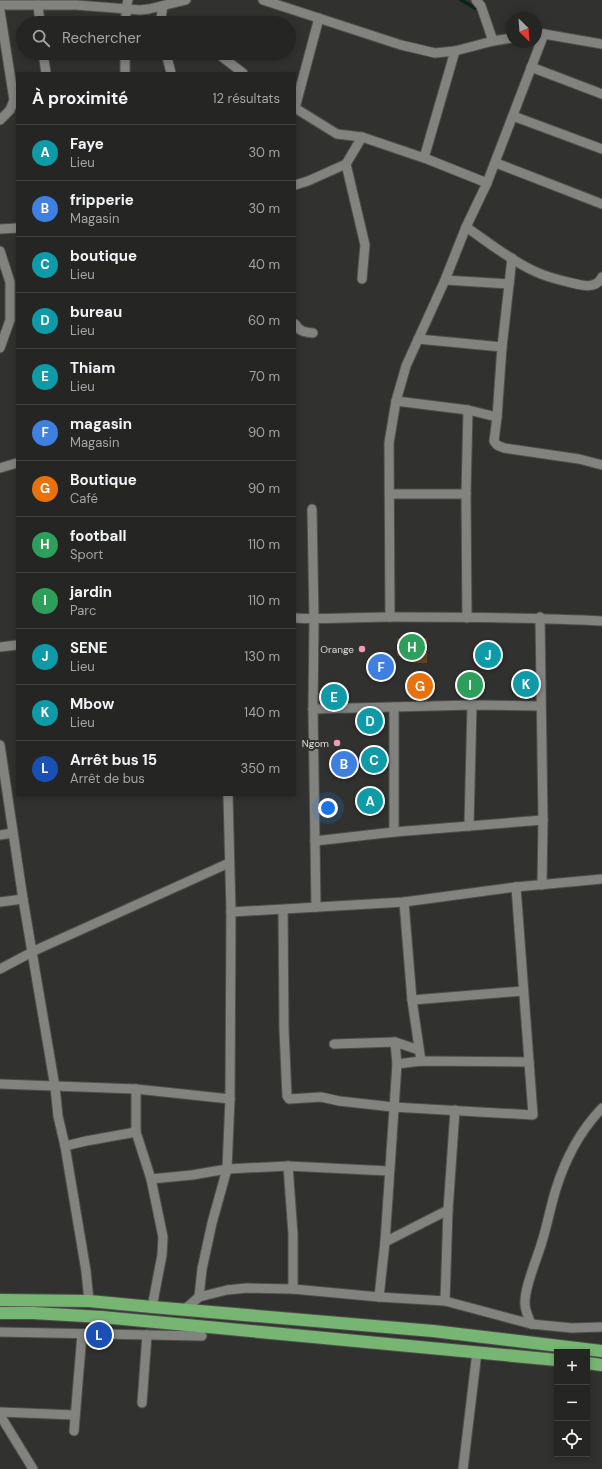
<!DOCTYPE html>
<html lang="fr">
<head>
<meta charset="utf-8">
<style>
	body { margin:0; font-family:"DM Sans",sans-serif; background:#313230; color:#f1f3f6 }
	.controls { position:absolute; right:12px; bottom:12px; display:grid; overflow:hidden; border-radius:0px; box-shadow:0 2px 6px #0003 }
	.controls button { width:36px; height:36px; display:grid; place-items:center; padding:0; border:0; border-bottom:1px solid #424341; background:#252623; color:#f1f3f6; font:20px sans-serif }
	.compass { position:absolute; left:506px; top:12px; width:36px; height:36px; border-radius:50%; background:#252623; box-shadow:0 2px 6px #0003; rotate:155deg }
	.you { position:absolute; left:328px; top:808px; width:14px; height:14px; margin:-10px; border:3px solid #fff; border-radius:50%; background:#1a73e8; box-shadow:0 0 0 6px #1a73e833 }
	.badge { display:grid; place-items:center; width:26px; height:26px; border-radius:50%; background:#d93025; color:#fff; font-size:13px; font-weight:700 }
	.pin { position:absolute; translate:-50% -50%; border:2px solid #fff; box-shadow:0 1px 4px #0006 }
	.list { margin:0; padding:0; list-style:none }
	h2 { display:flex; justify-content:space-between; align-items:center; height:52px; margin:0; padding:0 16px; font-size:17px }
	h2 small { font-size:13px; font-weight:400; color:#a3a5a6 }
	.list li { display:grid; grid-template-columns:26px 1fr auto; gap:12px; align-items:center; box-sizing:border-box; height:56px; padding:0 16px; border-top:1px solid #424341 }
	.list b { display:block; font-size:15px; white-space:nowrap }
	.list p { margin:0; font-size:13px; white-space:nowrap; color:#a3a5a6 }
	.list em { font-size:13px; font-style:normal; color:#a3a5a6 }
	.icon { flex:none; width:22px; height:22px; fill:none; stroke:currentColor; stroke-width:2; stroke-linecap:round; stroke-linejoin:round }
	.map { position:relative; flex:none; width:602px; height:1469px; overflow:hidden }
	.search { position:absolute; background:#252623; box-shadow:0 2px 6px #0003; left:16px; top:16px; width:280px; height:44px; display:flex; align-items:center; gap:10px; box-sizing:border-box; padding:0 14px; border-radius:22px; color:#a3a5a6; font-size:15px }
	.panel { position:absolute; background:#252623; box-shadow:0 2px 6px #0003; left:16px; top:72px; width:280px; height:724px; border-radius:0px }
	.map>svg:first-child { display:block }
	.park { fill:url(#park-tufts) }
	.garden { fill:#64461e }
	.lines { fill:none; stroke-linecap:round; stroke-linejoin:round }
	.stream { stroke:#0b241b; stroke-width:3.5 }
	.street-casing { stroke:#4f504d; stroke-width:11 }
	.highway-casing { stroke:#4f504d; stroke-width:14 }
	.street { stroke:#82837f; stroke-width:9 }
	.highway { stroke:#77b573; stroke-width:12 }
	.poi-dot { fill:#f19ab3; stroke:#31322f; stroke-width:1.5 }
	.labels { text-anchor:middle; dominant-baseline:central; stroke-width:4; stroke-linejoin:round; paint-order:stroke }
	.poi-label { font-size:10px; fill:#dbdbd9; stroke:#31322f; text-anchor:end }
</style>
</head>
<body>
<div class="map">
<svg width="602" height="1469" viewBox="0 0 602 1469">
	<defs>
		<pattern id="park-tufts" width="24" height="20" patternUnits="userSpaceOnUse"><rect width="24" height="20" fill="#64461e"/><path d="M3 7l-1-3M5 7V3M7 7l1-3M15 17l-1-3M17 17v-4M19 17l1-3" fill="none" stroke="#7a603e"/></pattern>
	</defs>
	<rect width="100%" height="100%" fill="#31322f"/>
	<polygon class="park" points="467,670 476,671 475,678 482,679 481,684 474,684 474,686 483,687 483,692 478,692 478,696 475,695 475,693 473,693 472,699 464,698 465,680 469,680 469,677 466,676"/>
	<polygon class="garden" points="397,638 427,638 427,663 413,663 413,656 397,656"/>
	<g class="lines">
		<polyline class="stream" points="461,0 475,8"/>
		<g class="street-casing">
			<g id="street">
				<polyline points="263,0 401,45 435,53 455,51 493,41 512,38"/>
				<polyline points="476,0 481,6 493,41"/>
				<polyline points="0,5 76,5 140,10 149,9 186,0"/>
				<polyline points="38,5 40,23"/>
				<polyline points="0,11 14,100 10,110 0,120"/>
				<polyline points="126,23 126,8 128,0"/>
				<polyline points="160,23 163,6"/>
				<polyline points="536,35 544,34 602,44"/>
				<polyline points="43,53 46,73"/>
				<polyline points="166,53 171,73"/>
				<polyline points="217,53 243,73"/>
				<polyline points="531,67 602,94"/>
				<polyline points="125,73 125,53"/>
				<polyline points="295,108 337,134 362,137 427,159 487,183"/>
				<polyline points="295,108 319,18"/>
				<polyline points="513,116 602,149"/>
				<polyline points="424,158 455,51"/>
				<polyline points="496,163 602,204"/>
				<polyline points="346,164 365,245 362,279"/>
				<polyline points="295,185 308,181 346,164 362,137"/>
				<path d="M 466,227 C 488,242 510,260 534,271 C 546,277 559,280 572,283 C 584,286 596,289 602,277"/>
				<polyline points="0,229 17,228"/>
				<polyline points="0,251 10,282 10,320 0,348"/>
				<polyline points="512,258 502,347 497,417 494,441 497,445 504,448 579,459 602,465"/>
				<polyline points="445,280 509,284"/>
				<path d="M 295,324 C 300,332 305,332 313,333"/>
				<polyline points="418,339 502,347"/>
				<polyline points="396,401 468,410 497,417"/>
				<polyline points="0,468 17,463"/>
				<polyline points="390,494 466,494"/>
				<polyline points="312,509 314,619 313,709 316,907"/>
				<polyline points="390,617 389,443 396,401 406,366 445,280 466,227 487,183 544,34"/>
				<polyline points="540,617 543,820 542,885"/>
				<path d="M 295,618 C 327,620 360,617 392,617 C 462,617 532,617 602,621"/>
				<polyline points="467,618 466,494 468,410"/>
				<polyline points="0,647 17,645"/>
				<polyline points="394,707 394,832"/>
				<polyline points="313,709 472,705 540,706"/>
				<polyline points="0,745 23,899 55,1087 58,1116 65,1146 86,1271 89,1301"/>
				<polyline points="469,826 472,705"/>
				<polyline points="0,835 12,833"/>
				<polyline points="315,841 394,832 543,820"/>
				<polyline points="0,902 23,899"/>
				<polyline points="404,902 412,1000 421,1061"/>
				<polyline points="283,910 284,1029 287,1096 289,1099 321,1097 339,1101 393,1107 533,1115 516,887"/>
				<polyline points="231,912 404,902 516,887 602,879"/>
				<polyline points="0,969 36,950 229,863"/>
				<polyline points="412,1000 523,991"/>
				<polyline points="334,1044 395,1042 419,1050"/>
				<polyline points="397,1064 421,1061 529,1062"/>
				<polyline points="0,1084 136,1089 230,1099"/>
				<polyline points="136,1089 136,1132"/>
				<polyline points="65,1146 86,1141 136,1132 151,1179 192,1175 227,1169 288,1166 389,1171"/>
				<polyline points="288,1166 293,1234 293,1289"/>
				<polyline points="151,1179 163,1237 162,1255 152,1307"/>
				<polyline points="385,1242 448,1210"/>
				<polyline points="199,1297 202,1269 212,1223 227,1169 230,1099 231,912 228,795"/>
				<polyline points="379,1297 385,1242 397,1064 395,1042"/>
				<polyline points="445,1301 448,1210 455,1110"/>
				<polyline points="184,1310 199,1297 227,1290 247,1288 293,1289 379,1297 445,1301 531,1324 572,1328 602,1327"/>
				<path d="M 531,1324 C 529,1318 525,1311 525,1304 C 524,1289 536,1261 541,1245 C 547,1227 550,1208 556,1189 C 565,1160 581,1130 602,1108"/>
				<polyline points="0,1332 202,1336"/>
				<polyline points="142,1403 147,1335"/>
				<polyline points="0,1412 75,1415"/>
				<polyline points="0,1415 33,1469"/>
				<polyline points="74,1431 82,1334"/>
				<polyline points="463,1469 477,1352"/>
			</g>
		</g>
		<g class="highway-casing">
			<g id="highway">
				<polyline points="0,1300 89,1301 152,1307 433,1331 602,1351"/>
				<polyline points="0,1313 33,1313 102,1317 557,1360"/>
				<polyline points="587,1363 602,1365"/>
			</g>
		</g>
		<use href="#street" class="street"/>
		<use href="#highway" class="highway"/>
	</g>
	<g class="poi-dot">
		<circle cx="362" cy="649" r="4"/>
		<circle cx="337" cy="743" r="4"/>
	</g>
	<g class="labels">
		<g class="poi-label">
			<text x="354" y="649">Orange</text>
			<text x="329" y="743">Ngom</text>
		</g>
	</g>
</svg>
<div class="controls">
<button>+</button>
<button>−</button>
<button><svg class="icon" aria-label="locate" viewBox="0 0 24 24"><circle cx="12" cy="12" r="6"/><path d="M12 2v4M12 18v4M2 12h4M18 12h4"/></svg></button>
</div>
<svg class="compass" viewBox="-18 -18 36 36"><path d="M0-13l5 13h-10z" fill="#e53935"/><path d="M0 13l5-13h-10z" fill="#a3a5a6"/></svg>
<div class="you"></div>
<div class="pin badge" style="left:370px;top:801px;background:#0f9aa8">A</div>
<div class="pin badge" style="left:344px;top:764px;background:#3f7fe0">B</div>
<div class="pin badge" style="left:374px;top:760px;background:#0f9aa8">C</div>
<div class="pin badge" style="left:370px;top:721px;background:#0f9aa8">D</div>
<div class="pin badge" style="left:334px;top:697px;background:#0f9aa8">E</div>
<div class="pin badge" style="left:381px;top:667px;background:#3f7fe0">F</div>
<div class="pin badge" style="left:420px;top:686px;background:#e8710a">G</div>
<div class="pin badge" style="left:412px;top:647px;background:#2e9e5b">H</div>
<div class="pin badge" style="left:470px;top:685px;background:#2e9e5b">I</div>
<div class="pin badge" style="left:488px;top:655px;background:#0f9aa8">J</div>
<div class="pin badge" style="left:526px;top:684px;background:#0f9aa8">K</div>
<div class="pin badge" style="left:99px;top:1335px;background:#1a4fb4">L</div>
<div class="search"><svg class="icon" aria-label="search" viewBox="0 0 24 24"><circle cx="10" cy="10" r="6"/><path d="M15 15l6 6"/></svg>Rechercher</div>
<section class="panel">
<h2>À proximité<small>12 résultats</small></h2>
<ul class="list">
<li><span class="badge" style="background:#0f9aa8">A</span><div><b>Faye</b><p>Lieu</p></div><em>30 m</em></li>
<li><span class="badge" style="background:#3f7fe0">B</span><div><b>fripperie</b><p>Magasin</p></div><em>30 m</em></li>
<li><span class="badge" style="background:#0f9aa8">C</span><div><b>boutique</b><p>Lieu</p></div><em>40 m</em></li>
<li><span class="badge" style="background:#0f9aa8">D</span><div><b>bureau</b><p>Lieu</p></div><em>60 m</em></li>
<li><span class="badge" style="background:#0f9aa8">E</span><div><b>Thiam</b><p>Lieu</p></div><em>70 m</em></li>
<li><span class="badge" style="background:#3f7fe0">F</span><div><b>magasin</b><p>Magasin</p></div><em>90 m</em></li>
<li><span class="badge" style="background:#e8710a">G</span><div><b>Boutique</b><p>Café</p></div><em>90 m</em></li>
<li><span class="badge" style="background:#2e9e5b">H</span><div><b>football</b><p>Sport</p></div><em>110 m</em></li>
<li><span class="badge" style="background:#2e9e5b">I</span><div><b>jardin</b><p>Parc</p></div><em>110 m</em></li>
<li><span class="badge" style="background:#0f9aa8">J</span><div><b>SENE</b><p>Lieu</p></div><em>130 m</em></li>
<li><span class="badge" style="background:#0f9aa8">K</span><div><b>Mbow</b><p>Lieu</p></div><em>140 m</em></li>
<li><span class="badge" style="background:#1a4fb4">L</span><div><b>Arrêt bus 15</b><p>Arrêt de bus</p></div><em>350 m</em></li>
</ul>
</section>
</div>
</body>
</html>
